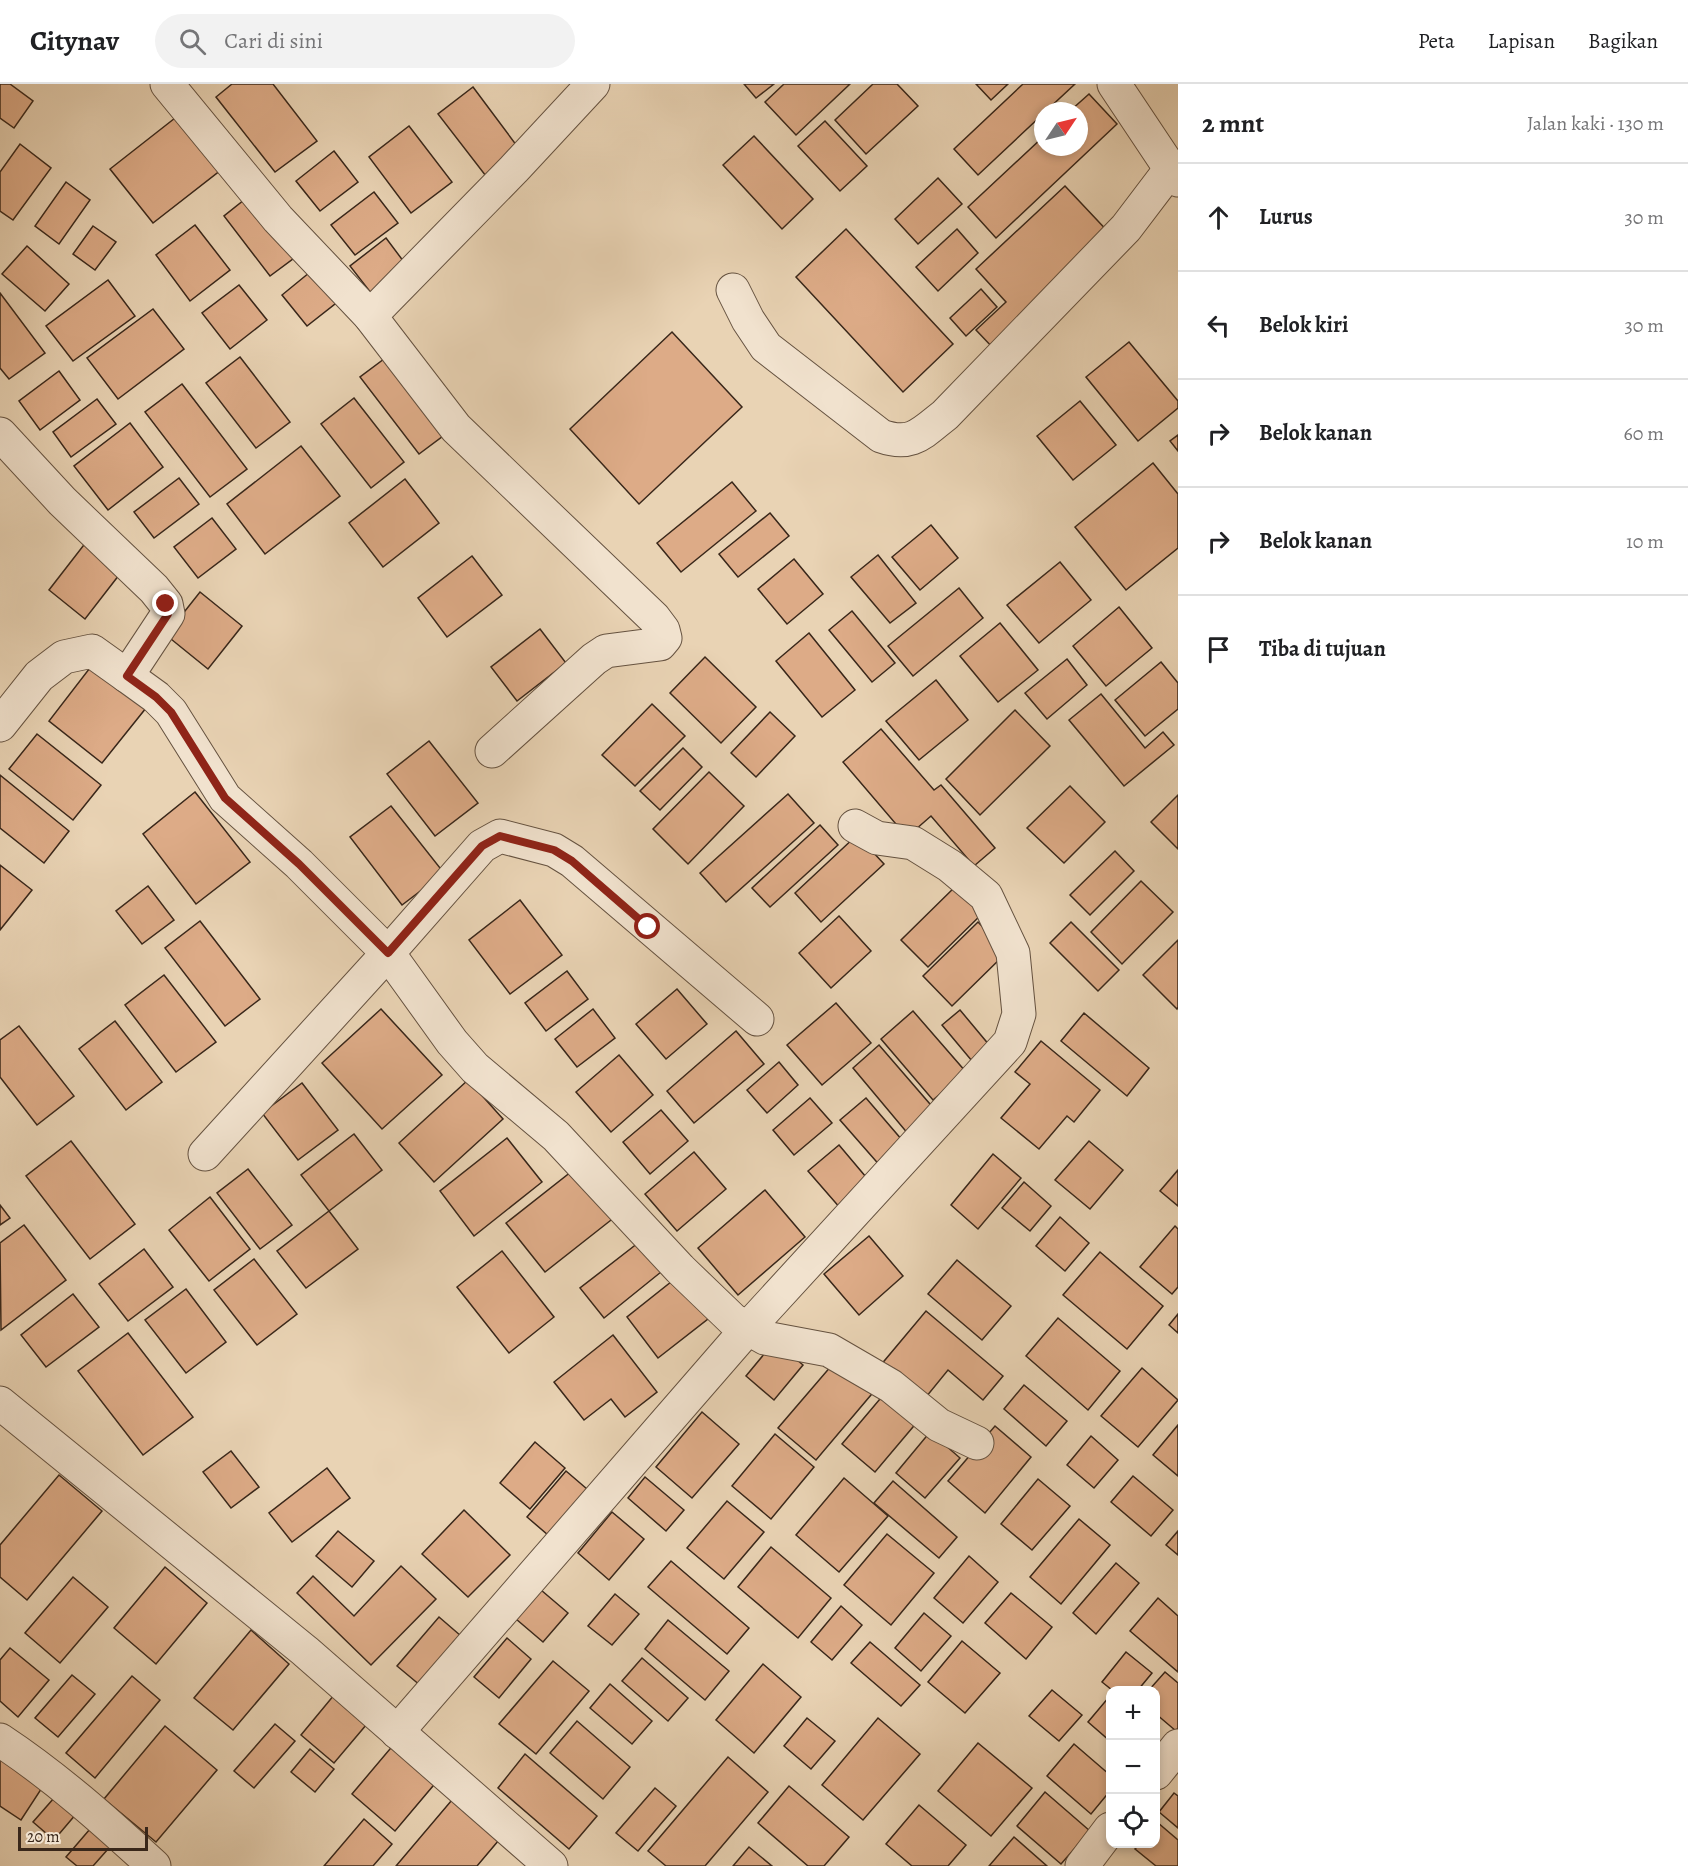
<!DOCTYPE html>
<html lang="id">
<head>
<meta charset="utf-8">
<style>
	body { margin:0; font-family:Alegreya,serif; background:#f2f2f2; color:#202124 }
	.controls { position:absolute; right:18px; bottom:18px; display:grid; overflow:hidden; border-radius:12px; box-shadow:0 3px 9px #0003 }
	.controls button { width:54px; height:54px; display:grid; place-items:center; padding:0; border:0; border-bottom:2px solid #e0e0e0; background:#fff; color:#202124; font:30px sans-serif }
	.compass { position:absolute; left:1034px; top:18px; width:54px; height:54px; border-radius:50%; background:#fff; box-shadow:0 3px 9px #0003; rotate:55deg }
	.scale { position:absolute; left:18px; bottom:15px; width:130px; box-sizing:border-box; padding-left:6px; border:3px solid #39271a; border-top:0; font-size:16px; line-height:21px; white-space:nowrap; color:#39271a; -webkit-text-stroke:4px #f1e2ce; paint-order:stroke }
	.stop { position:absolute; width:18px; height:18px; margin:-14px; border:4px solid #8f2418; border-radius:50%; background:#fff }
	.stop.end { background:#8f2418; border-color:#fff; box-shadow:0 2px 6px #0008 }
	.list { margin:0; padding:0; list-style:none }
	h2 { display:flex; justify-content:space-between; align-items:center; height:78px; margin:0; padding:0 24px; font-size:26px }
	h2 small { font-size:20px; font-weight:400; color:#757577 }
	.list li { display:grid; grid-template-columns:39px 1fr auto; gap:18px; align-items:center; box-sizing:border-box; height:108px; padding:0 24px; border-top:2px solid #e0e0e0 }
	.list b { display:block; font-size:22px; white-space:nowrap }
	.list em { font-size:20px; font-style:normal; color:#757577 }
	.icon { flex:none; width:33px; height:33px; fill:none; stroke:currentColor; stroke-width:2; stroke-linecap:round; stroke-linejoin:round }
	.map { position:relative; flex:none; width:1178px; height:1782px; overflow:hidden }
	header { display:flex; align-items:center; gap:36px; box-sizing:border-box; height:84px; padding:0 30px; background:#fff; border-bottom:2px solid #e0e0e0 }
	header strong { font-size:28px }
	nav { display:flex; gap:33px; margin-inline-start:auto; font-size:21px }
	.search { width:420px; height:54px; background:#f2f2f2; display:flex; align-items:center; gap:15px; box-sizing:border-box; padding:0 21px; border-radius:33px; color:#757577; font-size:22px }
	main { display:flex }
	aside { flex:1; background:#fff }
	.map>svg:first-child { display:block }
	.building { fill:#ddab87; stroke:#39271a; stroke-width:1.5 }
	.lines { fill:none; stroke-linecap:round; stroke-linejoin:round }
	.minor-casing { stroke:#655240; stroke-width:35 }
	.minor { stroke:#f1e2ce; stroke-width:33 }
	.route { stroke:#8f2418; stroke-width:8 }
</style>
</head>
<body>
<header>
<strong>Citynav</strong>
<div class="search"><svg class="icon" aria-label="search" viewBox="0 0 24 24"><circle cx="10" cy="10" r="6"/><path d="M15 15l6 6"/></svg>Cari di sini</div>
<nav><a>Peta</a><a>Lapisan</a><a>Bagikan</a></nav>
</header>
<main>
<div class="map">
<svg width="1178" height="1782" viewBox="0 0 1178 1782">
	<rect width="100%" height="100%" fill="#e9d3b4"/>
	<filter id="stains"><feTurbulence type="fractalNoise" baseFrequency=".00333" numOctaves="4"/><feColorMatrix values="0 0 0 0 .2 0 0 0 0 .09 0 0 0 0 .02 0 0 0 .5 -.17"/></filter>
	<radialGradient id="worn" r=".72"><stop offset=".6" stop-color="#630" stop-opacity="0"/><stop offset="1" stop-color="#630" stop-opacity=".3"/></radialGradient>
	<g class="building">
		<polygon points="0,0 10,0 33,17 14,44 0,34"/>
		<polygon points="232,0 273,0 317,57 275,88 216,13"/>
		<polygon points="744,0 774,0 756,14"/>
		<polygon points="784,0 850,0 796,51 765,18"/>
		<polygon points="873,0 897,0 918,22 866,70 835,36"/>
		<polygon points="976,0 1008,0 991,16"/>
		<polygon points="1023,0 1075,0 1046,27 1043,27 1043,30 978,91 954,65"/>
		<polygon points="473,3 523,70 489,96 438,30"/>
		<polygon points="1089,10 1117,40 996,154 968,123 1043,53 1043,63 1079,63 1079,27 1070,27"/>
		<polygon points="184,27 226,82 153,139 110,85"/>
		<polygon points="825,37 867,82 840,107 798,62"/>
		<polygon points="409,42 452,98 411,129 369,73"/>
		<polygon points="754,52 813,115 782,145 723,81"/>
		<polygon points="20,60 51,84 13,136 0,127 0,88"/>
		<polygon points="334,67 358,98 320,127 296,97"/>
		<polygon points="938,94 962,120 918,160 895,135"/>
		<polygon points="66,98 90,116 59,160 35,142"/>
		<polygon points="1065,102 1113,153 994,265 976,246 1006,218 976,185"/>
		<polygon points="254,108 301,169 270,192 224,132"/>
		<polygon points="374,108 398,139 355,171 331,141"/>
		<polygon points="195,141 230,186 190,217 156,171"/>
		<polygon points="93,142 116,158 95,186 73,170"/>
		<polygon points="846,145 953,260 903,308 796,193"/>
		<polygon points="957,145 978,169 938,207 916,183"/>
		<polygon points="386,154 407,182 371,209 350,182"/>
		<polygon points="27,162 69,200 45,227 2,190"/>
		<polygon points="315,184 340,216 307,242 282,211"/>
		<polygon points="108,196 135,232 73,277 46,242"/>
		<polygon points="239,201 267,236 230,265 202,229"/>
		<polygon points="981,205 997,223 966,252 950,234"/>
		<polygon points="0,209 45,269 9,295 0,284"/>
		<polygon points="153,225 184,265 118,315 87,274"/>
		<polygon points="672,248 742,323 639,420 570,345"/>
		<polygon points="1129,258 1178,317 1178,324 1138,357 1086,293"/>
		<polygon points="240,273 290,338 256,364 206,299"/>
		<polygon points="384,275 443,352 419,370 360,293"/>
		<polygon points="59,287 80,316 40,346 19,317"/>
		<polygon points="182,300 247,385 210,413 145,328"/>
		<polygon points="354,314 404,378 371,404 321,340"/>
		<polygon points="97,315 116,340 71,373 53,348"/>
		<polygon points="1080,317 1116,361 1073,396 1037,352"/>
		<polygon points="130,339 163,383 108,426 74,382"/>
		<polygon points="1178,351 1178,367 1170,357"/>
		<polygon points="301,362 340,412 265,470 227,420"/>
		<polygon points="1153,379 1178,410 1178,464 1126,506 1075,443"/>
		<polygon points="179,394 199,420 154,454 134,428"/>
		<polygon points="405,395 439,439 383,483 349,439"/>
		<polygon points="732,398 756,427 681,488 657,459"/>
		<polygon points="770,429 789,452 738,493 719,470"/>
		<polygon points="212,434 236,465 198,494 174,463"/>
		<polygon points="931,441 958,474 920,506 892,473"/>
		<polygon points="90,453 126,482 85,535 49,506"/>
		<polygon points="878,471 916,519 890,539 851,493"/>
		<polygon points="472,472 502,511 447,553 418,514"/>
		<polygon points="794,475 823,510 787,540 758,505"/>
		<polygon points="1060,478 1091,516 1039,559 1007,521"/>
		<polygon points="959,504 983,534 913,592 888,562"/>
		<polygon points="200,508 242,542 208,585 166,551"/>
		<polygon points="1119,523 1152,564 1106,602 1073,562"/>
		<polygon points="852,527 895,579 872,598 829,546"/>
		<polygon points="1000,539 1038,586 998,618 960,572"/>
		<polygon points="540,545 566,579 517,617 491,583"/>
		<polygon points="809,549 855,606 822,633 776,577"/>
		<polygon points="705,573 756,623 721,659 670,609"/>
		<polygon points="1067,575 1087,601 1047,635 1025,609"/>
		<polygon points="96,576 150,619 102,679 49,637"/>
		<polygon points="1161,578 1178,599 1178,625 1145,652 1115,616"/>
		<polygon points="936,596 968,636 919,676 886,637"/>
		<polygon points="1101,610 1145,664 1163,648 1174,661 1124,702 1069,636"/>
		<polygon points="652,620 685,652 635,702 602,671"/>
		<polygon points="1015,626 1050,662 980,731 946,695"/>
		<polygon points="770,628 795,652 756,693 731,669"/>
		<polygon points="881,645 934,706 941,701 995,764 974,782 931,732 907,753 843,678"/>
		<polygon points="37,650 101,701 73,736 9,685"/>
		<polygon points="429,657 478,719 435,752 387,690"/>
		<polygon points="683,664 702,683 660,726 640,707"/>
		<polygon points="709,688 744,722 688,780 653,745"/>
		<polygon points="0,691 69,747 44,779 0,744"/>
		<polygon points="1070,702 1105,738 1064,779 1027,744"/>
		<polygon points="195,708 250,778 196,820 143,750"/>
		<polygon points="788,710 814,739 726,818 700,789"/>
		<polygon points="1178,711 1178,765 1151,738"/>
		<polygon points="391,722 444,789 402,821 350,753"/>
		<polygon points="820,741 838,761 770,823 752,804"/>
		<polygon points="857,751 884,780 821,838 795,809"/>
		<polygon points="1115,767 1134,787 1090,831 1070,811"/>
		<polygon points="0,781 32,806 0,846"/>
		<polygon points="962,796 989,823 928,883 901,856"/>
		<polygon points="1141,797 1173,828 1122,880 1091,848"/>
		<polygon points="148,802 174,836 142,860 116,827"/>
		<polygon points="520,816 562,871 510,910 469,856"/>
		<polygon points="839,832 871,867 831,904 799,869"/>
		<polygon points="200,837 260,915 225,942 165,864"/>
		<polygon points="978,838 1007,868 952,922 923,892"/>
		<polygon points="1071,838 1119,886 1098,907 1050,859"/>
		<polygon points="1178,856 1178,923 1177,925 1143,891"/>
		<polygon points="567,887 588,915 546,947 525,919"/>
		<polygon points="164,891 216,958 176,988 125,921"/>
		<polygon points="677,905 707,940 666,975 636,940"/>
		<polygon points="836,919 871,959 822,1001 787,961"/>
		<polygon points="381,925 442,991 382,1045 322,979"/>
		<polygon points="593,925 615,954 577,983 555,955"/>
		<polygon points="960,926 990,962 972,977 942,941"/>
		<polygon points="913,927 966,988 933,1016 881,955"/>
		<polygon points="1084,929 1149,984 1127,1012 1061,957"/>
		<polygon points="115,937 162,998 126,1026 79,965"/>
		<polygon points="19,942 74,1012 37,1041 0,993 0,956"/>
		<polygon points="736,947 764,980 694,1039 667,1007"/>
		<polygon points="1041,957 1100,1006 1074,1038 1067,1032 1039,1065 1001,1034 1030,1000 1015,988"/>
		<polygon points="879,961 936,1027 909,1051 853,984"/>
		<polygon points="619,971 653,1011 611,1048 576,1008"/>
		<polygon points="779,978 798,1001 767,1029 747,1006"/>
		<polygon points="468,996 503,1035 434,1098 399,1059"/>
		<polygon points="302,999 338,1046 298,1076 262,1029"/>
		<polygon points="810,1014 832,1039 794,1071 773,1046"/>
		<polygon points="866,1014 908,1063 882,1084 840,1036"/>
		<polygon points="661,1026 688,1057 650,1090 623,1058"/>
		<polygon points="354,1050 382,1086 329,1127 301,1091"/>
		<polygon points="507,1054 542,1098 474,1152 440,1107"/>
		<polygon points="71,1057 135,1140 90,1175 26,1092"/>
		<polygon points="1089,1057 1123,1086 1090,1125 1055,1096"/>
		<polygon points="839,1061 871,1099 841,1125 808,1087"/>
		<polygon points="694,1068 726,1105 677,1147 645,1110"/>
		<polygon points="993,1070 1021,1094 978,1145 951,1121"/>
		<polygon points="581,1080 620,1129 545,1188 506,1139"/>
		<polygon points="248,1085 292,1141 260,1165 217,1109"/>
		<polygon points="1178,1086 1178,1122 1160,1107"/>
		<polygon points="1024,1098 1051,1122 1030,1147 1002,1124"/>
		<polygon points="765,1106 805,1153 738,1211 698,1164"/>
		<polygon points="210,1113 250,1165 209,1197 169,1146"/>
		<polygon points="0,1121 10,1134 0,1141"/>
		<polygon points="329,1127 358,1165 306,1204 277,1167"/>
		<polygon points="1060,1133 1089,1159 1065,1187 1036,1162"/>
		<polygon points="24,1141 66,1196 1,1246 0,1159"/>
		<polygon points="1175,1142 1178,1145 1178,1203 1172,1210 1140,1183"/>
		<polygon points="869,1152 903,1192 859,1231 824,1190"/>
		<polygon points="638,1159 661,1188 604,1234 580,1204"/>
		<polygon points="144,1165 173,1203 128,1237 99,1200"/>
		<polygon points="502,1167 554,1233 509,1269 457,1203"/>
		<polygon points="1100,1168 1163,1222 1127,1265 1063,1211"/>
		<polygon points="254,1175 297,1230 257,1261 214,1206"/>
		<polygon points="957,1176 1011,1222 982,1256 928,1210"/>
		<polygon points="681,1190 713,1231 658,1274 627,1233"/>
		<polygon points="186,1205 226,1258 186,1289 145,1236"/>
		<polygon points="73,1210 99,1243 46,1283 21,1251"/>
		<polygon points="926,1227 1003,1292 983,1316 948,1286 922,1318 880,1282"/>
		<polygon points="1178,1230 1178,1249 1169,1241"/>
		<polygon points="1058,1234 1120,1287 1088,1326 1026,1272"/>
		<polygon points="128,1249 193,1333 143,1371 78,1287"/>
		<polygon points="613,1251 657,1308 625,1333 611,1315 584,1336 554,1298"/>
		<polygon points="775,1257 803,1281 774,1316 746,1292"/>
		<polygon points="838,1274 876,1305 816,1376 778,1344"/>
		<polygon points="1142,1284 1178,1316 1138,1363 1101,1332"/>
		<polygon points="1024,1301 1067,1337 1046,1362 1004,1325"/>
		<polygon points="885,1309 918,1337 875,1388 842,1360"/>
		<polygon points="702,1328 739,1360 692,1414 656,1383"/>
		<polygon points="1178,1341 1178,1392 1153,1371"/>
		<polygon points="995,1342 1031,1373 985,1429 948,1397"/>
		<polygon points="930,1348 960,1374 925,1414 896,1389"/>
		<polygon points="775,1350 814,1383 771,1435 732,1402"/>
		<polygon points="1091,1352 1118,1376 1094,1404 1067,1381"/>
		<polygon points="535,1358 565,1384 530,1425 500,1399"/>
		<polygon points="231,1367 259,1403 231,1424 203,1388"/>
		<polygon points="327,1384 350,1414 292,1458 269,1429"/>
		<polygon points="566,1387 594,1411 555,1457 527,1433"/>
		<polygon points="59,1391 102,1427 27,1516 0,1493 0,1461"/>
		<polygon points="1133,1392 1173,1426 1151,1452 1111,1418"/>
		<polygon points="645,1393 684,1426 666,1447 628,1414"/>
		<polygon points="844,1394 888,1432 839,1488 796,1451"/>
		<polygon points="1038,1395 1070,1422 1032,1466 1001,1440"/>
		<polygon points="893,1397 957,1453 939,1474 874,1419"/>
		<polygon points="727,1417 764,1448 724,1495 687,1464"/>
		<polygon points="464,1426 510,1471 468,1513 422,1470"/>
		<polygon points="612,1428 644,1455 609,1496 578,1469"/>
		<polygon points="1079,1435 1110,1461 1061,1520 1030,1493"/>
		<polygon points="338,1447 374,1477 352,1503 316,1472"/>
		<polygon points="1178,1447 1178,1471 1166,1461"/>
		<polygon points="887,1450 934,1489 891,1541 844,1501"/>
		<polygon points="771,1463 831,1514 798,1554 738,1503"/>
		<polygon points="969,1472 998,1498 963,1539 934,1514"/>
		<polygon points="671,1477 749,1544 727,1570 648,1503"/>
		<polygon points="1116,1479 1139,1499 1096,1550 1073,1529"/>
		<polygon points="401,1482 436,1515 371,1581 297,1509 313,1492 354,1532"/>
		<polygon points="165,1483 207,1519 156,1580 114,1544"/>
		<polygon points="73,1493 108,1523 60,1579 25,1549"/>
		<polygon points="541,1506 568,1529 543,1558 516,1535"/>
		<polygon points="1011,1509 1052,1543 1026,1575 985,1539"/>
		<polygon points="615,1510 639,1530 612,1561 588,1542"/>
		<polygon points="1158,1514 1178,1532 1178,1588 1130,1547"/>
		<polygon points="841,1522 862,1541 832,1576 811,1558"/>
		<polygon points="924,1529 951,1552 921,1587 895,1564"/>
		<polygon points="439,1533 468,1558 427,1607 397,1582"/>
		<polygon points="668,1536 729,1587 705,1616 645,1565"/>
		<polygon points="251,1546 289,1580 233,1646 194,1614"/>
		<polygon points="507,1554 531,1575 499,1614 474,1593"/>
		<polygon points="962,1557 1000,1589 965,1629 928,1598"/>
		<polygon points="870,1558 920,1601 901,1622 851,1579"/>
		<polygon points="10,1564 49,1596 18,1633 0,1617 0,1576"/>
		<polygon points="1126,1568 1152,1589 1138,1606 1112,1606 1102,1598"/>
		<polygon points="642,1574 688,1614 668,1637 622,1597"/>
		<polygon points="553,1577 589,1607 536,1670 499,1640"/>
		<polygon points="763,1580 801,1613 754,1669 716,1636"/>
		<polygon points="1165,1588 1178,1599 1178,1644 1176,1647 1156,1630 1156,1606 1149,1606"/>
		<polygon points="72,1591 95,1610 58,1653 35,1634"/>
		<polygon points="132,1592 160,1616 95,1694 66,1669"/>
		<polygon points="610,1600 652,1637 632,1660 590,1624"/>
		<polygon points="339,1605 372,1634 334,1679 301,1651"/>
		<polygon points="1052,1606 1082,1631 1059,1657 1029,1632"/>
		<polygon points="1109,1613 1110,1615 1110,1657 1088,1638"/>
		<polygon points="807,1634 835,1657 811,1685 784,1662"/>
		<polygon points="878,1634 920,1670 863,1736 822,1701"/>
		<polygon points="577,1637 630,1683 603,1715 550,1669"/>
		<polygon points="275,1640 295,1657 254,1704 234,1687"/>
		<polygon points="165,1642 217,1686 156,1758 104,1715"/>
		<polygon points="395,1659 438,1696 395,1747 352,1710"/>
		<polygon points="978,1659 1032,1704 991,1752 938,1707"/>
		<polygon points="1074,1660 1110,1691 1110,1707 1091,1730 1047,1692"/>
		<polygon points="310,1665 334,1685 315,1708 291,1688"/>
		<polygon points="0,1667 49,1693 21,1736 0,1722"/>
		<polygon points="525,1670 597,1732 569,1765 498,1704"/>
		<polygon points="728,1673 768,1708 705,1782 666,1782 648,1767"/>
		<polygon points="789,1702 849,1753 824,1782 808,1782 758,1739"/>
		<polygon points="655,1704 676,1722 638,1767 616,1749"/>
		<polygon points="61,1706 82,1723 54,1756 33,1738"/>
		<polygon points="1045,1708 1090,1747 1061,1780 1017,1742"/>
		<polygon points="1174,1709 1178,1712 1178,1744 1159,1728"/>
		<polygon points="457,1710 504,1750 477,1782 396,1782"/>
		<polygon points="919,1721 966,1761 948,1782 912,1782 886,1760"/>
		<polygon points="364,1735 392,1760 373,1782 324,1782"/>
		<polygon points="96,1738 116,1756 93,1782 77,1782 66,1773"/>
		<polygon points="1157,1738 1178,1756 1178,1782 1156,1782 1135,1765 1140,1760 1156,1760"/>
		<polygon points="1014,1753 1047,1782 989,1782"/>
		<polygon points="749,1763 772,1782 733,1782"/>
	</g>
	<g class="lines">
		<g class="minor-casing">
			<g id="minor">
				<polyline points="167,0 278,135 370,232 456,344 654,534 663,546 665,554 660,560 606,567 594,575 492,667"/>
				<polyline points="1114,0 1178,96"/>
				<path d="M 733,206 L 748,236 L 766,263 L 881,352 C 912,363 922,349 945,331 L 1126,144 L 1170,86"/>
				<polyline points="370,232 514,85 593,0"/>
				<polyline points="0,350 62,417 154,505 166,520 168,530 127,592 156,613 171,628 225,714 299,780 388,869 452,958 475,984 556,1052 680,1185 733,1236 765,1254 829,1266 891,1302 939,1341 977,1359"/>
				<polyline points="0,641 39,592 64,573 92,567 127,592"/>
				<polyline points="205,1070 388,869 482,762 500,752 554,766 572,777 757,935"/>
				<polyline points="0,1319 305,1567 551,1782"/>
				<polyline points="397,1648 748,1244 1010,958 1019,930 1013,869 986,812 950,782 913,759 877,754 855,742"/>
				<path d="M 0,1656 C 56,1693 105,1737 154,1782"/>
				<polyline points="1156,1689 1178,1662"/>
				<polyline points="1082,1782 1110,1745"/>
			</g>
		</g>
		<use href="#minor" class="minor"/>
	</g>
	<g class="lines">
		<polyline class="route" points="166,520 168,530 127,592 156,613 171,628 225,714 299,780 388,869 482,762 500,752 554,766 572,777 648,843"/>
	</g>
	<rect width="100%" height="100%" filter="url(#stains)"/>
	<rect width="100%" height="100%" fill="url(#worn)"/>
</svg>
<div class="controls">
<button>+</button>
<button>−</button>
<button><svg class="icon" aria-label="locate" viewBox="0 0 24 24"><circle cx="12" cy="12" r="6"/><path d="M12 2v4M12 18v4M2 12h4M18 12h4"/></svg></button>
</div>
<svg class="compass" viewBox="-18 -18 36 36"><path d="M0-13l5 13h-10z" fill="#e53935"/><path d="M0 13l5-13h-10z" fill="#757577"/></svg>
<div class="scale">20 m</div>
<div class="stop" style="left:648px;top:843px"></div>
<div class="stop end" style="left:166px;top:520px"></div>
</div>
<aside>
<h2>2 mnt<small>Jalan kaki · 130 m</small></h2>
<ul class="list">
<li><svg class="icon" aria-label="ahead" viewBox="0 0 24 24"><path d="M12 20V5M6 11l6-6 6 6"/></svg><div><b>Lurus</b></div><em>30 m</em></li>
<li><svg class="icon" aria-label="left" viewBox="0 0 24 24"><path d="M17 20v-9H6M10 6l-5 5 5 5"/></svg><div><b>Belok kiri</b></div><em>30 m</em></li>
<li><svg class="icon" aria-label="right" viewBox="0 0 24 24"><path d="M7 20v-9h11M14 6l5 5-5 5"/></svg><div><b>Belok kanan</b></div><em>60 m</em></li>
<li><svg class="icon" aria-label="right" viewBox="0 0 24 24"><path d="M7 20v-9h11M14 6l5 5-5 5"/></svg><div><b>Belok kanan</b></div><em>10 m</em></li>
<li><svg class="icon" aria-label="arrive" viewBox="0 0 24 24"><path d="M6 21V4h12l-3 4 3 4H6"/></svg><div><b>Tiba di tujuan</b></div></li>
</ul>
</aside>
</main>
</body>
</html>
